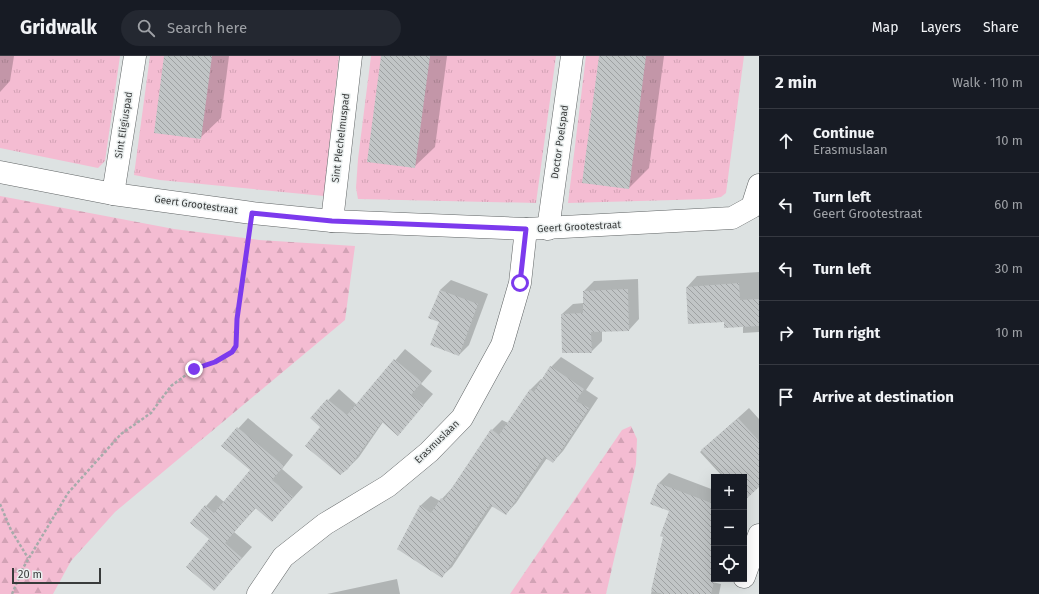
<!DOCTYPE html>
<html lang="en">
<head>
<meta charset="utf-8">
<style>
	body { margin:0; font-family:"Fira Sans",sans-serif; background:#242831; color:#f1f3f6 }
	.controls { position:absolute; right:12px; bottom:12px; display:grid; overflow:hidden; border-radius:0px; box-shadow:0 4px 16px #0002 }
	.controls button { width:36px; height:36px; display:grid; place-items:center; padding:0; border:0; border-bottom:1px solid #363941; background:#171b24; color:#f1f3f6; font:20px sans-serif }
	.scale { position:absolute; left:12px; bottom:10px; width:89px; box-sizing:border-box; padding-left:4px; border:2px solid #393b3b; border-top:0; font-size:11px; line-height:14px; white-space:nowrap; color:#393b3b; -webkit-text-stroke:3px #eaefef; paint-order:stroke }
	.stop { position:absolute; width:12px; height:12px; margin:-9px; border:3px solid #7c3aed; border-radius:50%; background:#fff }
	.stop.end { background:#7c3aed; border-color:#fff; box-shadow:0 1px 4px #0008 }
	.list { margin:0; padding:0; list-style:none }
	h2 { display:flex; justify-content:space-between; align-items:center; height:52px; margin:0; padding:0 16px; font-size:17px }
	h2 small { font-size:13px; font-weight:400; color:#9ea1a6 }
	.list li { display:grid; grid-template-columns:26px 1fr auto; gap:12px; align-items:center; box-sizing:border-box; height:64px; padding:0 16px; border-top:1px solid #363941 }
	.list b { display:block; font-size:15px; white-space:nowrap }
	.list p { margin:0; font-size:13px; white-space:nowrap; color:#9ea1a6 }
	.list em { font-size:13px; font-style:normal; color:#9ea1a6 }
	.icon { flex:none; width:22px; height:22px; fill:none; stroke:currentColor; stroke-width:2; stroke-linecap:round; stroke-linejoin:round }
	.map { position:relative; flex:none; width:759px; height:538px; overflow:hidden }
	header { display:flex; align-items:center; gap:24px; box-sizing:border-box; height:56px; padding:0 20px; background:#171b24; border-bottom:1px solid #363941 }
	header strong { font-size:19px }
	nav { display:flex; gap:22px; margin-inline-start:auto; font-size:14px }
	.search { width:280px; height:36px; background:#242831; display:flex; align-items:center; gap:10px; box-sizing:border-box; padding:0 14px; border-radius:22px; color:#9ea1a6; font-size:15px }
	main { display:flex }
	aside { flex:1; background:#171b24 }
	.map>svg:first-child { display:block }
	.grass { fill:url(#grass-tufts) }
	.forest { fill:url(#forest-firs) }
	.shadow { fill:#0003 }
	.building { fill:url(#building-back-hatch) }
	.lines { fill:none; stroke-linecap:round; stroke-linejoin:round }
	.minor-casing { stroke:#606465; stroke-width:23 }
	.path { stroke:#a7abab; stroke-width:2.5; stroke-dasharray:3 2; stroke-linecap:butt }
	.minor { stroke:#fff; stroke-width:22 }
	.route { stroke:#7c3aed; stroke-width:5 }
	.labels { text-anchor:middle; dominant-baseline:central; stroke-width:3; stroke-linejoin:round; paint-order:stroke }
	.street-label { font-size:10px; fill:#393b3b; stroke:#eaefef }
</style>
</head>
<body>
<header>
<strong>Gridwalk</strong>
<div class="search"><svg class="icon" aria-label="search" viewBox="0 0 24 24"><circle cx="10" cy="10" r="6"/><path d="M15 15l6 6"/></svg>Search here</div>
<nav><a>Map</a><a>Layers</a><a>Share</a></nav>
</header>
<main>
<div class="map">
<svg width="759" height="538" viewBox="0 0 759 538">
	<defs>
		<pattern id="grass-tufts" width="24" height="20" patternUnits="userSpaceOnUse"><rect width="24" height="20" fill="#f4bcd2"/><path d="M3 7l-1-3M5 7V3M7 7l1-3M15 17l-1-3M17 17v-4M19 17l1-3" fill="none" stroke="#d2a2b5"/></pattern>
		<pattern id="forest-firs" width="22" height="20" patternUnits="userSpaceOnUse"><rect width="22" height="20" fill="#f4bcd2"/><path d="M5 1l3.5 6h-7zM16 11l3.5 6h-7z" fill="#d2a2b5"/></pattern>
		<pattern id="building-back-hatch" width="6" height="6" patternUnits="userSpaceOnUse"><rect width="6" height="6" fill="#c1c5c6"/><path d="M-1 5l2 2M0 0l6 6M5-1l2 2" fill="none" stroke="#9ea1a2"/></pattern>
	</defs>
	<rect width="100%" height="100%" fill="#dde2e2"/>
	<g class="grass">
		<polygon points="0,0 120,0 105,105 98,112 0,92"/>
		<polygon points="150,0 339,0 324,140 160,124 134,119"/>
		<polygon points="371,0 556,0 536,147 358,143 356,132 358,103"/>
		<polygon points="586,0 744,0 726,137 721,141 709,143 568,147"/>
	</g>
	<g class="forest">
		<polygon points="0,140 174,173 259,184 355,190 345,264 115,456 71,505 53,538 0,538"/>
		<polygon points="631,370 637,383 636,408 606,538 510,538 622,374"/>
	</g>
	<g class="shadow">
		<polygon points="0,0 14,0 10,25 0,36"/>
		<polygon points="165,0 229,0 221,62 200,82"/>
		<polygon points="382,0 447,0 435,91 414,111"/>
		<polygon points="600,0 664,0 649,112 629,132"/>
		<polygon points="759,216 759,276 743,277 743,270 725,265 689,267 687,231 697,220"/>
		<polygon points="638,223 639,263 629,274 602,274 602,285 591,296 562,258 573,248 584,247 584,235 594,225"/>
		<polygon points="451,224 488,238 469,289 459,299 440,266 440,234"/>
		<polygon points="405,293 432,315 421,328 433,338 398,378 383,366 359,401 348,412 322,371 311,362 339,333 357,349"/>
		<polygon points="561,301 594,322 586,334 598,342 563,395 553,406 547,402 516,447 506,458 493,449 452,511 441,521 420,450 431,440 440,445 452,432 492,374 502,364 508,367 531,333 541,323 543,324 551,311"/>
		<polygon points="749,352 759,363 759,430 744,443 744,421 723,421 700,396"/>
		<polygon points="248,362 293,399 282,413 303,431 272,465 256,452 234,476 252,491 214,534 211,483 191,467 216,439 224,446 251,414 222,390"/>
		<polygon points="669,417 714,434 714,522 712,526 721,528 719,538 651,538 671,454 659,427"/>
		<polygon points="397,523 400,538 327,538"/>
	</g>
	<g class="building">
		<polygon points="164,0 212,0 201,83 154,77"/>
		<polygon points="381,0 430,0 415,112 367,106"/>
		<polygon points="599,0 646,0 629,133 582,127"/>
		<polygon points="739,227 740,244 759,243 759,270 724,272 724,266 688,268 686,231"/>
		<polygon points="628,233 629,275 591,276 592,297 562,297 561,258 583,257 583,235"/>
		<polygon points="440,234 478,248 459,300 430,289 439,266 428,262"/>
		<polygon points="394,303 422,326 411,339 424,349 398,380 382,366 348,413 340,419 305,390 320,371 310,362 327,343 347,359"/>
		<polygon points="550,310 584,333 576,345 589,352 553,407 544,401 506,459 490,449 442,522 397,493 420,449 431,457 441,442 444,444 491,373 499,379 530,333 534,336"/>
		<polygon points="738,362 759,385 759,431 745,444 744,421 725,421 701,394"/>
		<polygon points="237,371 284,410 272,424 293,441 272,466 255,452 225,487 242,502 214,535 186,511 209,483 190,467 205,449 214,457 250,414 221,390"/>
		<polygon points="658,427 714,448 714,526 711,538 663,538 651,535 663,481 660,480 669,455 650,448"/>
	</g>
	<g class="lines">
		<g class="minor-casing">
			<g id="minor">
				<polyline points="0,116 113,138 252,157 332,165 526,173 732,162 752,151 759,129"/>
				<polyline points="113,138 135,0"/>
				<polyline points="332,165 351,0"/>
				<polyline points="548,173 572,0"/>
				<polyline points="744,521 759,479"/>
				<polyline points="258,538 283,501 325,468 388,430 429,396 462,362 502,289 520,227 526,173"/>
			</g>
		</g>
		<g class="path">
			<polyline points="0,448 11,474 28,502"/>
			<polyline points="12,538 23,512 68,437 121,378 151,357 171,330 194,313 215,306 232,296 236,291 237,263 249,183"/>
		</g>
		<use href="#minor" class="minor"/>
	</g>
	<g class="lines">
		<polyline class="route" points="194,313 215,306 232,296 236,290 237,263 252,157 332,165 526,173 520,227"/>
	</g>
	<g class="labels">
		<g class="street-label">
			<text transform="translate(124 69) rotate(-81)">Sint Eligiuspad</text>
			<text transform="translate(341 82) rotate(-83)">Sint Plechelmuspad</text>
			<text transform="translate(560 86) rotate(-82)">Doctor Poelspad</text>
			<text transform="translate(196 149) rotate(8)">Geert Grootestraat</text>
			<text transform="translate(579 171) rotate(-3)">Geert Grootestraat</text>
			<text transform="translate(437 386) rotate(-44)">Erasmuslaan</text>
		</g>
	</g>
</svg>
<div class="controls">
<button>+</button>
<button>−</button>
<button><svg class="icon" aria-label="locate" viewBox="0 0 24 24"><circle cx="12" cy="12" r="6"/><path d="M12 2v4M12 18v4M2 12h4M18 12h4"/></svg></button>
</div>
<div class="scale">20 m</div>
<div class="stop" style="left:520px;top:227px"></div>
<div class="stop end" style="left:194px;top:313px"></div>
</div>
<aside>
<h2>2 min<small>Walk · 110 m</small></h2>
<ul class="list">
<li><svg class="icon" aria-label="ahead" viewBox="0 0 24 24"><path d="M12 20V5M6 11l6-6 6 6"/></svg><div><b>Continue</b><p>Erasmuslaan</p></div><em>10 m</em></li>
<li><svg class="icon" aria-label="left" viewBox="0 0 24 24"><path d="M17 20v-9H6M10 6l-5 5 5 5"/></svg><div><b>Turn left</b><p>Geert Grootestraat</p></div><em>60 m</em></li>
<li><svg class="icon" aria-label="left" viewBox="0 0 24 24"><path d="M17 20v-9H6M10 6l-5 5 5 5"/></svg><div><b>Turn left</b></div><em>30 m</em></li>
<li><svg class="icon" aria-label="right" viewBox="0 0 24 24"><path d="M7 20v-9h11M14 6l5 5-5 5"/></svg><div><b>Turn right</b></div><em>10 m</em></li>
<li><svg class="icon" aria-label="arrive" viewBox="0 0 24 24"><path d="M6 21V4h12l-3 4 3 4H6"/></svg><div><b>Arrive at destination</b></div></li>
</ul>
</aside>
</main>
</body>
</html>
